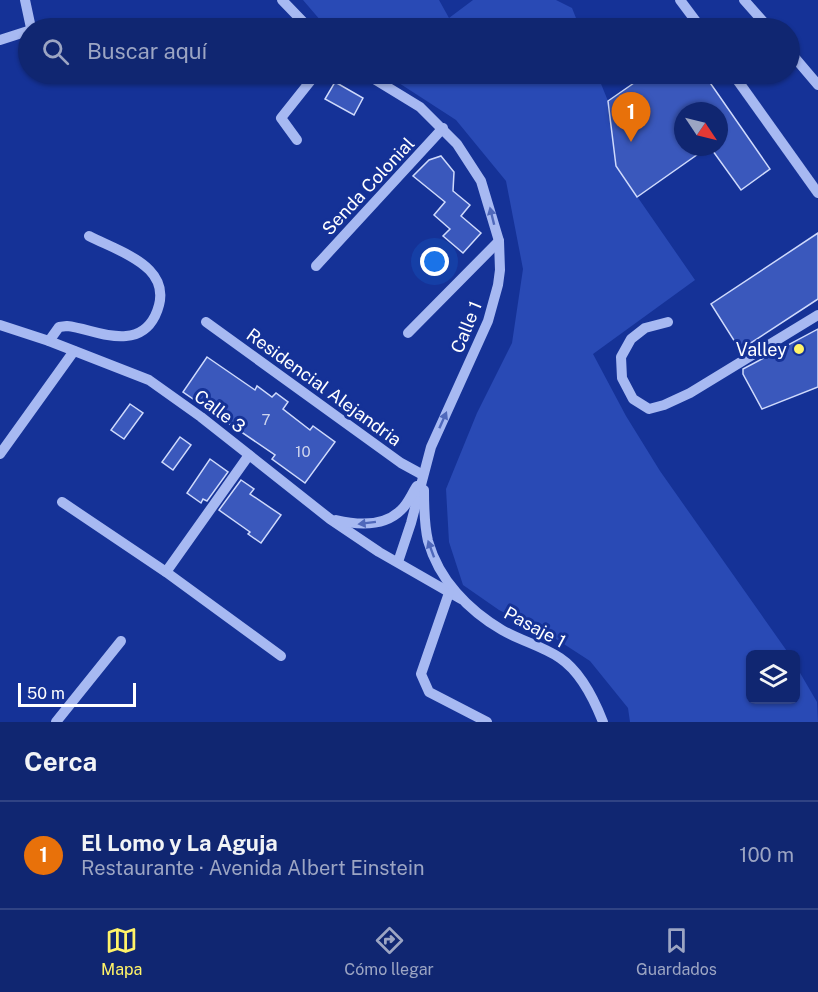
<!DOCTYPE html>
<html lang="es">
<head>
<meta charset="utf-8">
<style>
	body { margin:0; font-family:"Public Sans",sans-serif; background:#192e76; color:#f1f3f6 }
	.controls { position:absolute; right:18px; bottom:18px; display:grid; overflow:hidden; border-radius:9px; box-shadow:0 2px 4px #0004 }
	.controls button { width:54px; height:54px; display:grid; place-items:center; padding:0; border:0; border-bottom:2px solid #304384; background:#102671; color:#f1f3f6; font:30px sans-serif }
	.compass { position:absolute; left:674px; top:102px; width:54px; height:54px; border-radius:50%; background:#102671; box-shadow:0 2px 4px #0004; rotate:125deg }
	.scale { position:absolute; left:18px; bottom:15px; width:118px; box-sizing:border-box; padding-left:6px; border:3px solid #fff; border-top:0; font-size:16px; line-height:21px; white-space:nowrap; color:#fff; -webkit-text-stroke:4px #153297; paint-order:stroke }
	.you { position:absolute; left:435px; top:262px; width:21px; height:21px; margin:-15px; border:4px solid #fff; border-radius:50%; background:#1a73e8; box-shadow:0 0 0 9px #1a73e833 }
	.badge { display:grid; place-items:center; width:39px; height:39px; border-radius:50%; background:#fff368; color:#fff; font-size:20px; font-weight:700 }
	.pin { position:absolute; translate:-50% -50px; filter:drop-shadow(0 2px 3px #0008) }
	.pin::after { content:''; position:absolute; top:32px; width:21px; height:18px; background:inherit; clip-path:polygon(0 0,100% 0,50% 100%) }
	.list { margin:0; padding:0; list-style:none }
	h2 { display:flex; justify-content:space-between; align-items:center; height:78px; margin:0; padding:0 24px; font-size:26px }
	h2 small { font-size:20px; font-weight:400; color:#9ca5c3 }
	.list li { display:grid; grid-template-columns:39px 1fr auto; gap:18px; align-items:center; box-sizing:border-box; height:108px; padding:0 24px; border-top:2px solid #304384 }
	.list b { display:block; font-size:22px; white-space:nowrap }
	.list p { margin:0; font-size:20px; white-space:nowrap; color:#9ca5c3 }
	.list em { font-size:20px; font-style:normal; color:#9ca5c3 }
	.icon { flex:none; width:33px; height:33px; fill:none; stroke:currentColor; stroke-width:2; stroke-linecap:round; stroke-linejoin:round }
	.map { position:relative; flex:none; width:818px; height:722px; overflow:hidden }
	.search { position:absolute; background:#102671; box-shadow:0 2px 4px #0004; left:18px; right:18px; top:18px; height:66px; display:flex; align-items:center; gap:15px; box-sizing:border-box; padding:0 21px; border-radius:33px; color:#9ca5c3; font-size:22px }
	.sheet { height:186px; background:#102671 }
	nav { display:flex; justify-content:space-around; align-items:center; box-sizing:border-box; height:84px; border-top:2px solid #304384; background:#102671; font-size:16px; color:#9ca5c3 }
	nav a { display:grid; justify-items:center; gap:3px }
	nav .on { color:#fff368 }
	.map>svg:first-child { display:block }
	.green { fill:#294ab5 }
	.building { fill:#3a58bc; stroke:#cfdafc; stroke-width:1.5 }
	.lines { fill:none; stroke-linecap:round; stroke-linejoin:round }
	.minor { stroke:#a7b9f2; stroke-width:10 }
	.oneway { fill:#4f68bb }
	.poi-dot { fill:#fff368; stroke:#153297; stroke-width:2 }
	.labels { text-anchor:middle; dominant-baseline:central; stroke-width:6; stroke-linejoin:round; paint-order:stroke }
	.number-label { font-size:15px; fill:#ced5ee }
	.street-label { font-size:18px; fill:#fff; stroke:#153297 }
	.poi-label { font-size:18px; fill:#fff; stroke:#153297; text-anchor:end }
</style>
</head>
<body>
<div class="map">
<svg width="818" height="722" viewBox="0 0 818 722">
	<rect width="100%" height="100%" fill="#153297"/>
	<g class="green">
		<polygon points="303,0 439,0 449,18 473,0 556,0 572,8 580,28 327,28"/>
		<polygon points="385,74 597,74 608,101 616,166 695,280 593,354 626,416 660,471 789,654 750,654 750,700 796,700 796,666 817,702 818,722 630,722 628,708 590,661 553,637 499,610 463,585 449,542 446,489 477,413 512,343 523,269 506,181 456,120"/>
	</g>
	<g class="building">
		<polygon points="647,74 704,74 770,169 741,190 710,147 719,147 719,111 683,111 683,147 708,147 637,197 616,166 608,101"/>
		<polygon points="335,82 363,98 354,115 325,99"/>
		<polygon points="441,156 454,172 453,191 470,205 461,216 481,233 463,253 443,236 450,229 434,215 445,202 413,176 429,160"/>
		<polygon points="818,233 818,299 740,350 711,304"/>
		<polygon points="818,329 818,387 762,409 743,374 743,369"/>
		<polygon points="207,357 255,390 257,386 272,397 276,393 288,402 283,409 310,430 313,426 335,442 305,483 272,459 275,455 183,392"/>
		<polygon points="130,404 143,413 124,439 111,430"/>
		<polygon points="180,437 191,445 173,470 162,462"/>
		<polygon points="210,459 228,472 207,501 203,499 201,503 187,493"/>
		<polygon points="241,480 254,489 250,494 281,515 261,543 248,534 250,532 219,510"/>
	</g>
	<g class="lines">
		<g class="minor">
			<polyline points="25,0 31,28"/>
			<polyline points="282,0 309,28"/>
			<polyline points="680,0 701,28"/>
			<polyline points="744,0 769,28"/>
			<polyline points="0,40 28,31"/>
			<polyline points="790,52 818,85"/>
			<polyline points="366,74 420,107 457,144 481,181 499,241 500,270 498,285 488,321 431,447 411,523 398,562"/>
			<polyline points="733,74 818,193"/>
			<polyline points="297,140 281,118 316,74"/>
			<polyline points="316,266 443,128"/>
			<polyline points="206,322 401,463 423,475"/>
			<polyline points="668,322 645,328 631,339 621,357 622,378 633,399 649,409 664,405 690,393 818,315"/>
			<polyline points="0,325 49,341 149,380 201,417 330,519 379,552 461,599"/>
			<polyline points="408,333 499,241"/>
			<path d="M 49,341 L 59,327 L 67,326 C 86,328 106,338 126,336 C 139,335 149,328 155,316 C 178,268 122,253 89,236"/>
			<polyline points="0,454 74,351"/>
			<path d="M 424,490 C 424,507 424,524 428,541 C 439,580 468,610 502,630 C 521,641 542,646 560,658 C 581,672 594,699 603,722"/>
			<polyline points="62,502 166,572 281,656"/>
			<path d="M 336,520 C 357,525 384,527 401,510 C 408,504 412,493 417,486"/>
			<polyline points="166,572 249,455"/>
			<polyline points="449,593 421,674 429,692 487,722"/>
			<polyline points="56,722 121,641"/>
		</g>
	</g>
	<defs><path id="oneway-solid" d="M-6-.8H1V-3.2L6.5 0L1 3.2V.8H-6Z" transform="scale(1.5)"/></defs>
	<g class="oneway">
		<use href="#oneway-solid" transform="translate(492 216) rotate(-104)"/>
		<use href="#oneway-solid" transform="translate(443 420) rotate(-66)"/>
		<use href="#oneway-solid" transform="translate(367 523) rotate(173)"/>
		<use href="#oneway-solid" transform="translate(431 549) rotate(-110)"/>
	</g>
	<circle class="poi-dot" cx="799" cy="349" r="6"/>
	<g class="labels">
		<g class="number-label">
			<text x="266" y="419">7</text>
			<text x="303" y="451">10</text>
		</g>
		<g class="street-label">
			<text transform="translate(368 186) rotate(-47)">Senda Colonial</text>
			<text transform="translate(466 327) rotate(-68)">Calle 1</text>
			<text transform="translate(324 387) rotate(36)">Residencial Alejandria</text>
			<text transform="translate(220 411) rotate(37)">Calle 3</text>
			<text transform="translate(535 627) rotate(28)">Pasaje 1</text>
		</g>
		<g class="poi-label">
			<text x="787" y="349">Valley</text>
		</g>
	</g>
</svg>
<div class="controls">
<button><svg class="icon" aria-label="layers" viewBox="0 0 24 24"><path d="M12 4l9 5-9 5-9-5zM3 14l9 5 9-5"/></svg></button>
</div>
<svg class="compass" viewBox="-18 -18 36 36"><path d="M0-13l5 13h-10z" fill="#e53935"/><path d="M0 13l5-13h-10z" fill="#9ca5c3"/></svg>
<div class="scale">50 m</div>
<div class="you"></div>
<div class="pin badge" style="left:631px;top:142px;background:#e8710a">1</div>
<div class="search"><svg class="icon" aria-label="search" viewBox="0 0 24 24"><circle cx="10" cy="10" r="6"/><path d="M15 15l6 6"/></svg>Buscar aquí</div>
</div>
<section class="sheet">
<h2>Cerca<small></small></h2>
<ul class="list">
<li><span class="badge" style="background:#e8710a">1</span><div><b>El Lomo y La Aguja</b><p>Restaurante · Avenida Albert Einstein</p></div><em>100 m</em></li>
</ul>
</section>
<nav>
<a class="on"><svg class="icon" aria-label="map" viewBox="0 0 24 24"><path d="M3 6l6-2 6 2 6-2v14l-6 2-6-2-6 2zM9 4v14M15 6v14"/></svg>Mapa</a>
<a><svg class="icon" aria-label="directions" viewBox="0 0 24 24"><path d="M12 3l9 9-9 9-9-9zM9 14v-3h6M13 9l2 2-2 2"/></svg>Cómo llegar</a>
<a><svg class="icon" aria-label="saved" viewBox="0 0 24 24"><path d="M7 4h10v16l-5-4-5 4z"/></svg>Guardados</a>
</nav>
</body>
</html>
